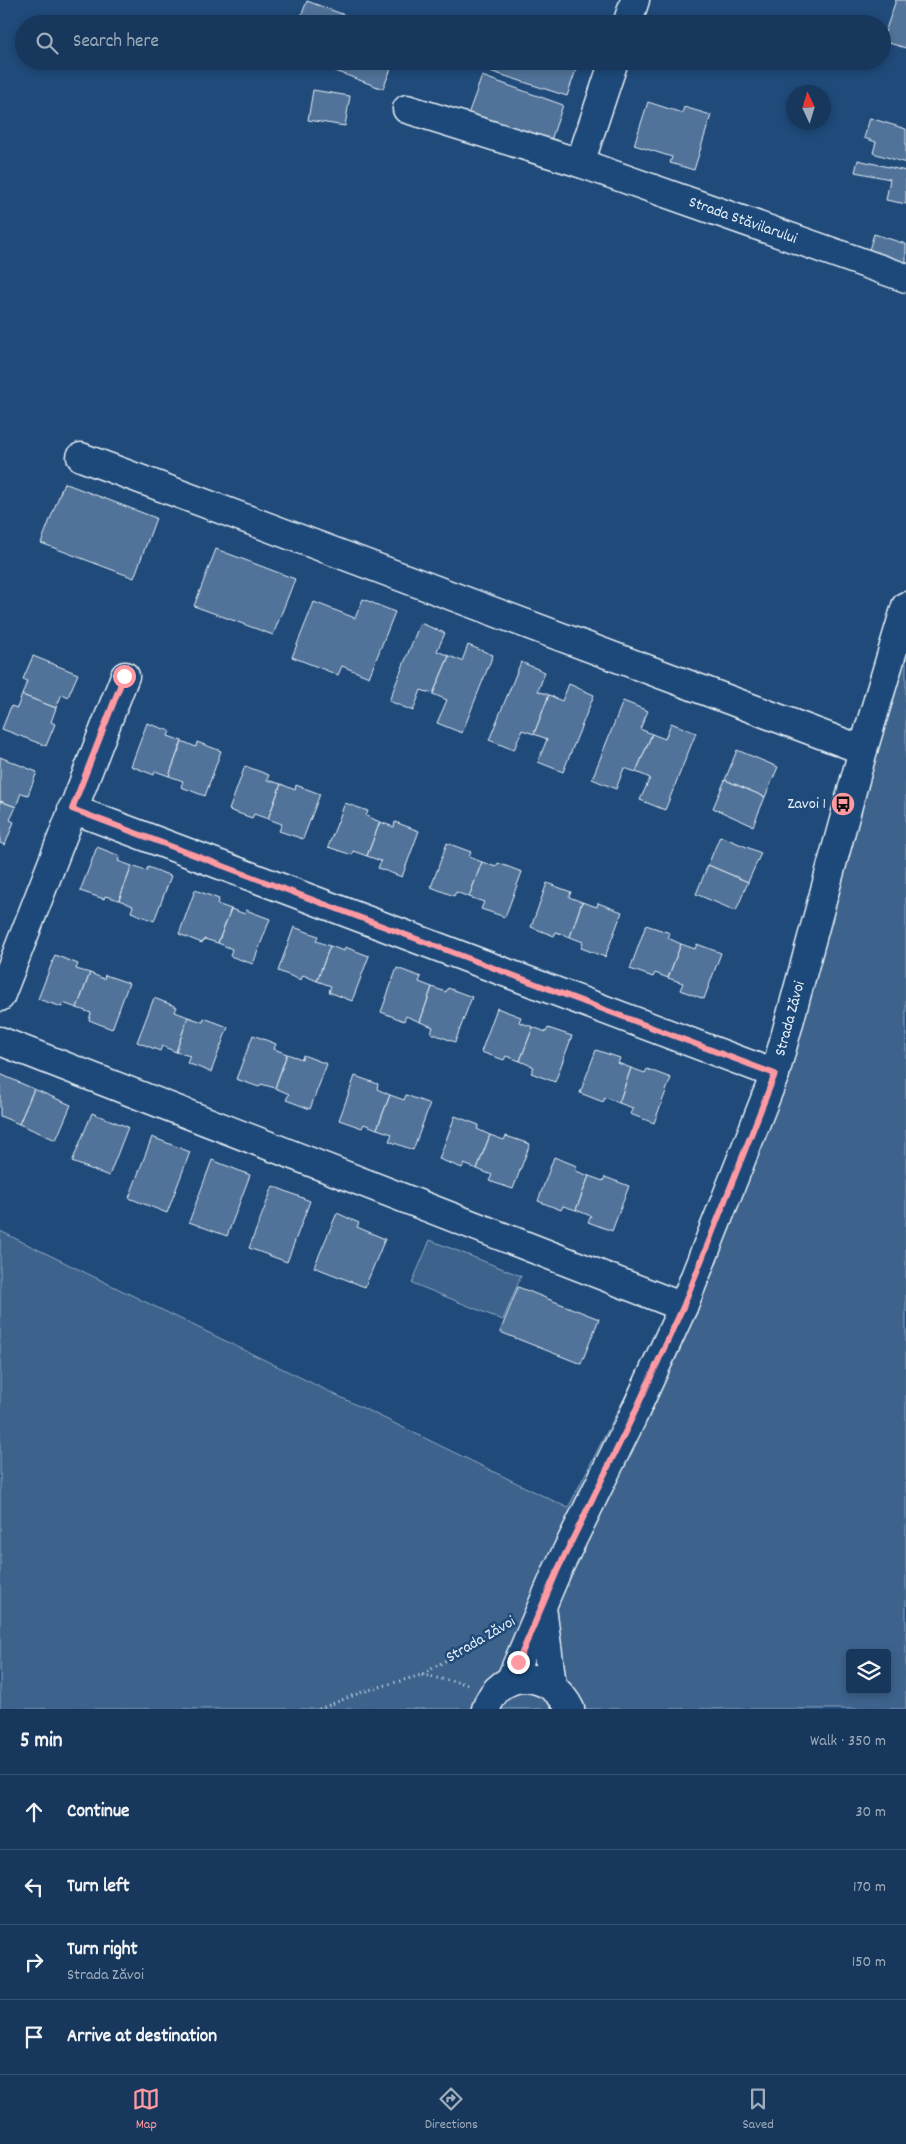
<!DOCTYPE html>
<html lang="en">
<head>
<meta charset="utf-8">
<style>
	body { margin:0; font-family:Dekko,sans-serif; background:#244365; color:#f1f3f6 }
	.controls { position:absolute; right:15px; bottom:15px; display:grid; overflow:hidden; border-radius:5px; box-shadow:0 2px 8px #0003 }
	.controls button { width:45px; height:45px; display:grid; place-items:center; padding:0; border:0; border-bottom:1px solid #365272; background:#17385c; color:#f1f3f6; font:25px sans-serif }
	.compass { position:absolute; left:786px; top:85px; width:45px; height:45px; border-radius:50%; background:#17385c; box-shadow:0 2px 8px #0003; rotate:356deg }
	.stop { position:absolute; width:15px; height:15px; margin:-11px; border:4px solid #ff9aa2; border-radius:50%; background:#fff }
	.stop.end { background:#ff9aa2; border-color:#fff; box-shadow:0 1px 5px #0008 }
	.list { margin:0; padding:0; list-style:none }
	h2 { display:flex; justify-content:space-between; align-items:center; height:65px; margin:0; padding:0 20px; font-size:21px }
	h2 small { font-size:16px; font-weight:400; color:#9eacbb }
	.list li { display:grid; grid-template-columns:32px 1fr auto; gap:15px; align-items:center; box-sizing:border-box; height:75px; padding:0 20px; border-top:1px solid #365272 }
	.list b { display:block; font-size:19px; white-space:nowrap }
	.list p { margin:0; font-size:16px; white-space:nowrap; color:#9eacbb }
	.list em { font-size:16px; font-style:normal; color:#9eacbb }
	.icon { flex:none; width:28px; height:28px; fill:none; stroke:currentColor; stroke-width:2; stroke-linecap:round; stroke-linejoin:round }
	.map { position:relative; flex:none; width:906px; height:1709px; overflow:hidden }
	.search { position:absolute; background:#17385c; box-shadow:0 2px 8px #0003; left:15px; right:15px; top:15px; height:55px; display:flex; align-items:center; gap:12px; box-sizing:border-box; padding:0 18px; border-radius:28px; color:#9eacbb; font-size:19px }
	.sheet { height:365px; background:#17385c }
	nav { display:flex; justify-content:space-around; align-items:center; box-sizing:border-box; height:70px; border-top:1px solid #365272; background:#17385c; font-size:14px; color:#9eacbb }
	nav a { display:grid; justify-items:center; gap:2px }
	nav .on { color:#ff9aa2 }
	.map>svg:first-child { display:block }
	.green { fill:#3c628c; stroke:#92aac2; fill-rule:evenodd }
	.building { fill:#517399; stroke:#e8f1f8 }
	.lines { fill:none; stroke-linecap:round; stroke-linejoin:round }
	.minor-casing { stroke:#e8f1f8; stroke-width:31 }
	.path { stroke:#e8f1f8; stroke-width:3; stroke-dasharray:1 4; stroke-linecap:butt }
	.minor { stroke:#1f4a7a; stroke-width:28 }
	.route { stroke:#ff9aa2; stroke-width:6 }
	.labels { text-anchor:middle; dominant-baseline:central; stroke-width:5; stroke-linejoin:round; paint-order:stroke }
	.street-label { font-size:16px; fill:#e8f1f8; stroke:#1f4a7a }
	.poi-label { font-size:16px; fill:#e8f1f8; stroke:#1f4a7a; text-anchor:end }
</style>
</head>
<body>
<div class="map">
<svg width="906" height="1709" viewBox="0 0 906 1709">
	<rect width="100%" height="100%" fill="#1f4a7a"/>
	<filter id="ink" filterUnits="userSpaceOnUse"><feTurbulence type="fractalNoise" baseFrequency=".02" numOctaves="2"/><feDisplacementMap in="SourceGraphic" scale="10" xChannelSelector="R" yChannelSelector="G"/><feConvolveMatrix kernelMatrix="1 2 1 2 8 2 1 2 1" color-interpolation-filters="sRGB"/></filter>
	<g filter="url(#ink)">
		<g class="green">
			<path d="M 906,606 L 906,1709 L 0,1709 L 0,1231 L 568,1508 L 677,1295 L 775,1074 ZM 850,1653 L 887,1653 L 887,1690 L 850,1690 Z"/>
			<polygon points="430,1240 521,1276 503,1320 412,1283"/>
		</g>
		<g class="building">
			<polygon points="896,0 906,0 906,48 882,41"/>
			<polygon points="307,1 369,24 298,24"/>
			<polygon points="309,61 394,61 383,89"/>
			<polygon points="472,61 579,61 567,96 471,65"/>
			<polygon points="482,76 563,105 549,146 467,117"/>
			<polygon points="313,90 350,96 345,126 308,120"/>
			<polygon points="648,102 682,113 684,107 711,115 694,170 670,163 672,157 634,145"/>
			<polygon points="870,118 906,129 906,163 873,153 876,142 864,138"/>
			<polygon points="858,160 906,171 906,204 886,200 890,179 855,172"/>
			<polygon points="874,234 906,244 906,272 866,259"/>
			<polygon points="64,483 156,518 134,578 41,543"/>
			<polygon points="216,549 295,579 273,635 194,606"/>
			<polygon points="363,599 395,612 369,677 342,666 338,675 292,657 314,602 355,618"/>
			<polygon points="420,623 445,633 437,651 449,656 433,694 421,690 413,711 389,701"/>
			<polygon points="468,645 493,655 462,733 437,723 447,700 433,694 449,656 462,661"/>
			<polygon points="33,656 78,674 68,697 62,694 56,708 22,695 27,681 23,679"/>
			<polygon points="521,662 545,672 538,691 549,695 534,734 522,730 514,750 489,740"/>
			<polygon points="569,684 594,695 563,772 538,762 547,739 534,734 549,695 562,701"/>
			<polygon points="22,695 56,708 51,722 55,724 46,746 2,729 11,706 17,708"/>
			<polygon points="623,701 648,711 640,729 652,734 636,772 624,768 616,789 592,779"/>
			<polygon points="147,723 170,731 168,736 182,741 169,776 155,771 154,775 131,766"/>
			<polygon points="671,723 696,733 665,810 640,800 650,778 636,772 652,734 665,739"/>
			<polygon points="182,741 196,747 197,742 221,751 205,796 181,787 183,781 169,776"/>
			<polygon points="737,750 778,767 765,797 725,780"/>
			<polygon points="0,757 37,772 28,795 21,793 16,807 0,801"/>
			<polygon points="245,766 269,775 267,780 281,784 268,819 254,814 252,818 229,810"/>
			<polygon points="725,780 765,797 753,826 713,808"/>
			<polygon points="281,784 295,790 296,785 320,794 303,839 279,831 282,824 268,819"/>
			<polygon points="0,801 16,807 10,820 14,822 5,845 0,843"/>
			<polygon points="345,803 368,811 366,816 380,822 367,856 353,851 352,855 328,847"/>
			<polygon points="380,822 394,827 395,822 419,831 402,877 378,868 381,861 367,856"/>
			<polygon points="720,836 761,853 748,882 708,865"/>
			<polygon points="447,843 471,852 469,857 482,862 469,897 456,892 454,896 431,887"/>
			<polygon points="97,847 120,856 118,861 132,866 119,900 105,896 104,899 80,891"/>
			<polygon points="482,862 496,867 498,863 522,872 505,917 481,909 484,902 469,897"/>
			<polygon points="708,865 748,882 736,911 696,894"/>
			<polygon points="132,866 146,871 148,867 171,876 154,921 131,912 133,906 119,900"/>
			<polygon points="547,883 571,892 569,897 582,902 570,937 556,932 554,936 531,927"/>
			<polygon points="195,890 219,899 217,904 231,909 218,943 204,939 202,943 179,934"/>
			<polygon points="582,902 597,907 598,903 622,912 605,957 581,948 583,942 570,937"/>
			<polygon points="231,909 245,914 246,910 270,919 253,964 230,956 232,949 218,943"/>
			<polygon points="646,925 670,933 668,938 681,944 668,978 655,973 653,977 630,969"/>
			<polygon points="294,927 318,936 316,941 330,946 317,981 303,975 301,980 278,971"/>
			<polygon points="681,944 695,949 697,944 721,953 704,999 680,990 683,983 668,978"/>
			<polygon points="330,946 344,951 345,947 369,956 352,1001 329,992 331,986 317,981"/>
			<polygon points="55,955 78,964 76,969 90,973 77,1008 63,1003 62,1007 38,999"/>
			<polygon points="397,968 421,977 419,982 432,987 420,1022 406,1016 404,1021 381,1012"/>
			<polygon points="90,973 104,979 105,975 129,983 112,1029 89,1020 91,1013 77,1008"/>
			<polygon points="432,987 446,992 448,988 472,997 455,1042 431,1033 433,1027 420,1022"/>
			<polygon points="154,998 177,1007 175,1012 188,1017 176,1052 162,1046 160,1051 137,1042"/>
			<polygon points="497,1008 521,1017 519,1022 533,1027 520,1061 506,1056 504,1060 481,1052"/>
			<polygon points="188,1017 203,1022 204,1018 228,1027 211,1072 187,1063 190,1056 176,1052"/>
			<polygon points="533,1027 546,1032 548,1028 572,1036 555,1082 531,1073 534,1067 520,1061"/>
			<polygon points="253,1035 276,1044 274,1049 287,1054 275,1088 261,1084 259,1087 236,1079"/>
			<polygon points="596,1050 620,1058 618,1063 631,1068 619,1103 605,1097 603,1102 580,1093"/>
			<polygon points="287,1054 302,1059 303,1055 327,1064 310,1109 286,1100 289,1094 275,1088"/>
			<polygon points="631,1068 645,1073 647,1069 671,1078 654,1123 630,1114 633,1108 619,1103"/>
			<polygon points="0,1074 34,1089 19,1124 0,1116"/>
			<polygon points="355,1076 378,1084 377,1089 390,1095 377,1129 364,1124 362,1128 339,1120"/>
			<polygon points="34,1089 71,1105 56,1140 19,1124"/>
			<polygon points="390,1095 404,1100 406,1095 430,1104 413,1150 389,1141 392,1134 377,1129"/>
			<polygon points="92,1113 128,1127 109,1176 72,1162"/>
			<polygon points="455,1116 479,1125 477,1129 490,1135 477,1169 464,1164 462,1168 439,1159"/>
			<polygon points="490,1135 504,1140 506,1136 530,1144 513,1189 489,1181 492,1175 477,1169"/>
			<polygon points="152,1137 190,1152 167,1213 129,1198"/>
			<polygon points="554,1157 577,1166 576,1171 589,1176 576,1210 563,1206 561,1210 538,1201"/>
			<polygon points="212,1160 250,1175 227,1236 189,1222"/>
			<polygon points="589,1176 603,1181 605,1177 629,1186 612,1231 588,1222 591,1216 576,1210"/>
			<polygon points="273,1186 310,1201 287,1262 249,1248"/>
			<polygon points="337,1213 359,1223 357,1227 385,1239 365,1287 314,1267"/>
			<polygon points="518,1287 599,1319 581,1364 500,1332"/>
		</g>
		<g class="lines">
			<g class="minor-casing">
				<g id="minor">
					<polyline points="627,24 635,0"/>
					<path id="s1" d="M 407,109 L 580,163 L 906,278"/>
					<polyline points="580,163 614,61"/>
					<polyline points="81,457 863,750"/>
					<polyline points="72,809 775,1074"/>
					<polyline points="0,997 125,676"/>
					<polyline points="0,1041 683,1307"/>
					<polyline points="542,1607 552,1685"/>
					<path id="s2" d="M 510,1681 L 557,1571 L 633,1416 L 683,1307 L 775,1074 L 863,750 L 906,606"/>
					<path d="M 486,1709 C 500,1665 552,1671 570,1709"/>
				</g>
			</g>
			<g class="path">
				<polyline points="422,1675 467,1684"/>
				<polyline points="319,1709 362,1692 421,1675 501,1628"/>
			</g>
			<use href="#minor" class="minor"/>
		</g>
	</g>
	<g class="lines" filter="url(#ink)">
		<polyline class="route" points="124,676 72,809 775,1074 683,1307 633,1416 557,1571 518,1662"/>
	</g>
	<defs>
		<g id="bus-disc" transform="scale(1.25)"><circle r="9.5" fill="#ff9aa2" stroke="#1f4a7a"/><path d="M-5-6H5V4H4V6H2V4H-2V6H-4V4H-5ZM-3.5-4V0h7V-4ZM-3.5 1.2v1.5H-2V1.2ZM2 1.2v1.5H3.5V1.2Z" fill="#111"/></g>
	</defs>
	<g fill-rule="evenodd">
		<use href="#bus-disc" x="843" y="804"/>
	</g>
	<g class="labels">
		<g class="street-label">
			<text stroke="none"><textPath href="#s1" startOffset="354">Strada Stăvilarului</textPath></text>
			<text stroke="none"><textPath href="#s2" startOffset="720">Strada Zăvoi</textPath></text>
			<text transform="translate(481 1640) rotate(-30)">Strada Zăvoi</text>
		</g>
		<g class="poi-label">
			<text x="826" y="804">Zavoi 1</text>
		</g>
	</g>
</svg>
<div class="controls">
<button><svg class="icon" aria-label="layers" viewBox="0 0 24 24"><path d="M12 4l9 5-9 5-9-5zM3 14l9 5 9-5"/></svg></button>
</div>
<svg class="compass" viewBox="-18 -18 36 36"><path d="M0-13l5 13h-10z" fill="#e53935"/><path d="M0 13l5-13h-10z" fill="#9eacbb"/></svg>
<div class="stop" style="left:124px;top:676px"></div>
<div class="stop end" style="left:518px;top:1662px"></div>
<div class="search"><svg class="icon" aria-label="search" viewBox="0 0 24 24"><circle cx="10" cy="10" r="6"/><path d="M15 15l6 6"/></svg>Search here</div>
</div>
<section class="sheet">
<h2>5 min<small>Walk · 350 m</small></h2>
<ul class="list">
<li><svg class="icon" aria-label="ahead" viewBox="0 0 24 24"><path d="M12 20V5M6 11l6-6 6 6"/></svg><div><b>Continue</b></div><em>30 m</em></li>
<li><svg class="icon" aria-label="left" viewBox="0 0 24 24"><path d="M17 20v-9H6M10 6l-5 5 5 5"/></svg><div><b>Turn left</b></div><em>170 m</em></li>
<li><svg class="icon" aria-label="right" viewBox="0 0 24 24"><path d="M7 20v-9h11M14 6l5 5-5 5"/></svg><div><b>Turn right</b><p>Strada Zăvoi</p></div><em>150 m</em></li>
<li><svg class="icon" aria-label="arrive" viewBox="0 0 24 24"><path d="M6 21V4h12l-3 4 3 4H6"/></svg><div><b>Arrive at destination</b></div></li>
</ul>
</section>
<nav>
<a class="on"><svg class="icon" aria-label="map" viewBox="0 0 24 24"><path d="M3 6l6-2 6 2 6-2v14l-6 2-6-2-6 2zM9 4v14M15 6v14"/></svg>Map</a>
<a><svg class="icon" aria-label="directions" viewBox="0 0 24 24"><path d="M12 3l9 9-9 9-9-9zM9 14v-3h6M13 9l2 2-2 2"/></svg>Directions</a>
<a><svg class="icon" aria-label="saved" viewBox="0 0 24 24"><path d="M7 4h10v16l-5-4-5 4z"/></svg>Saved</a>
</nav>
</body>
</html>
